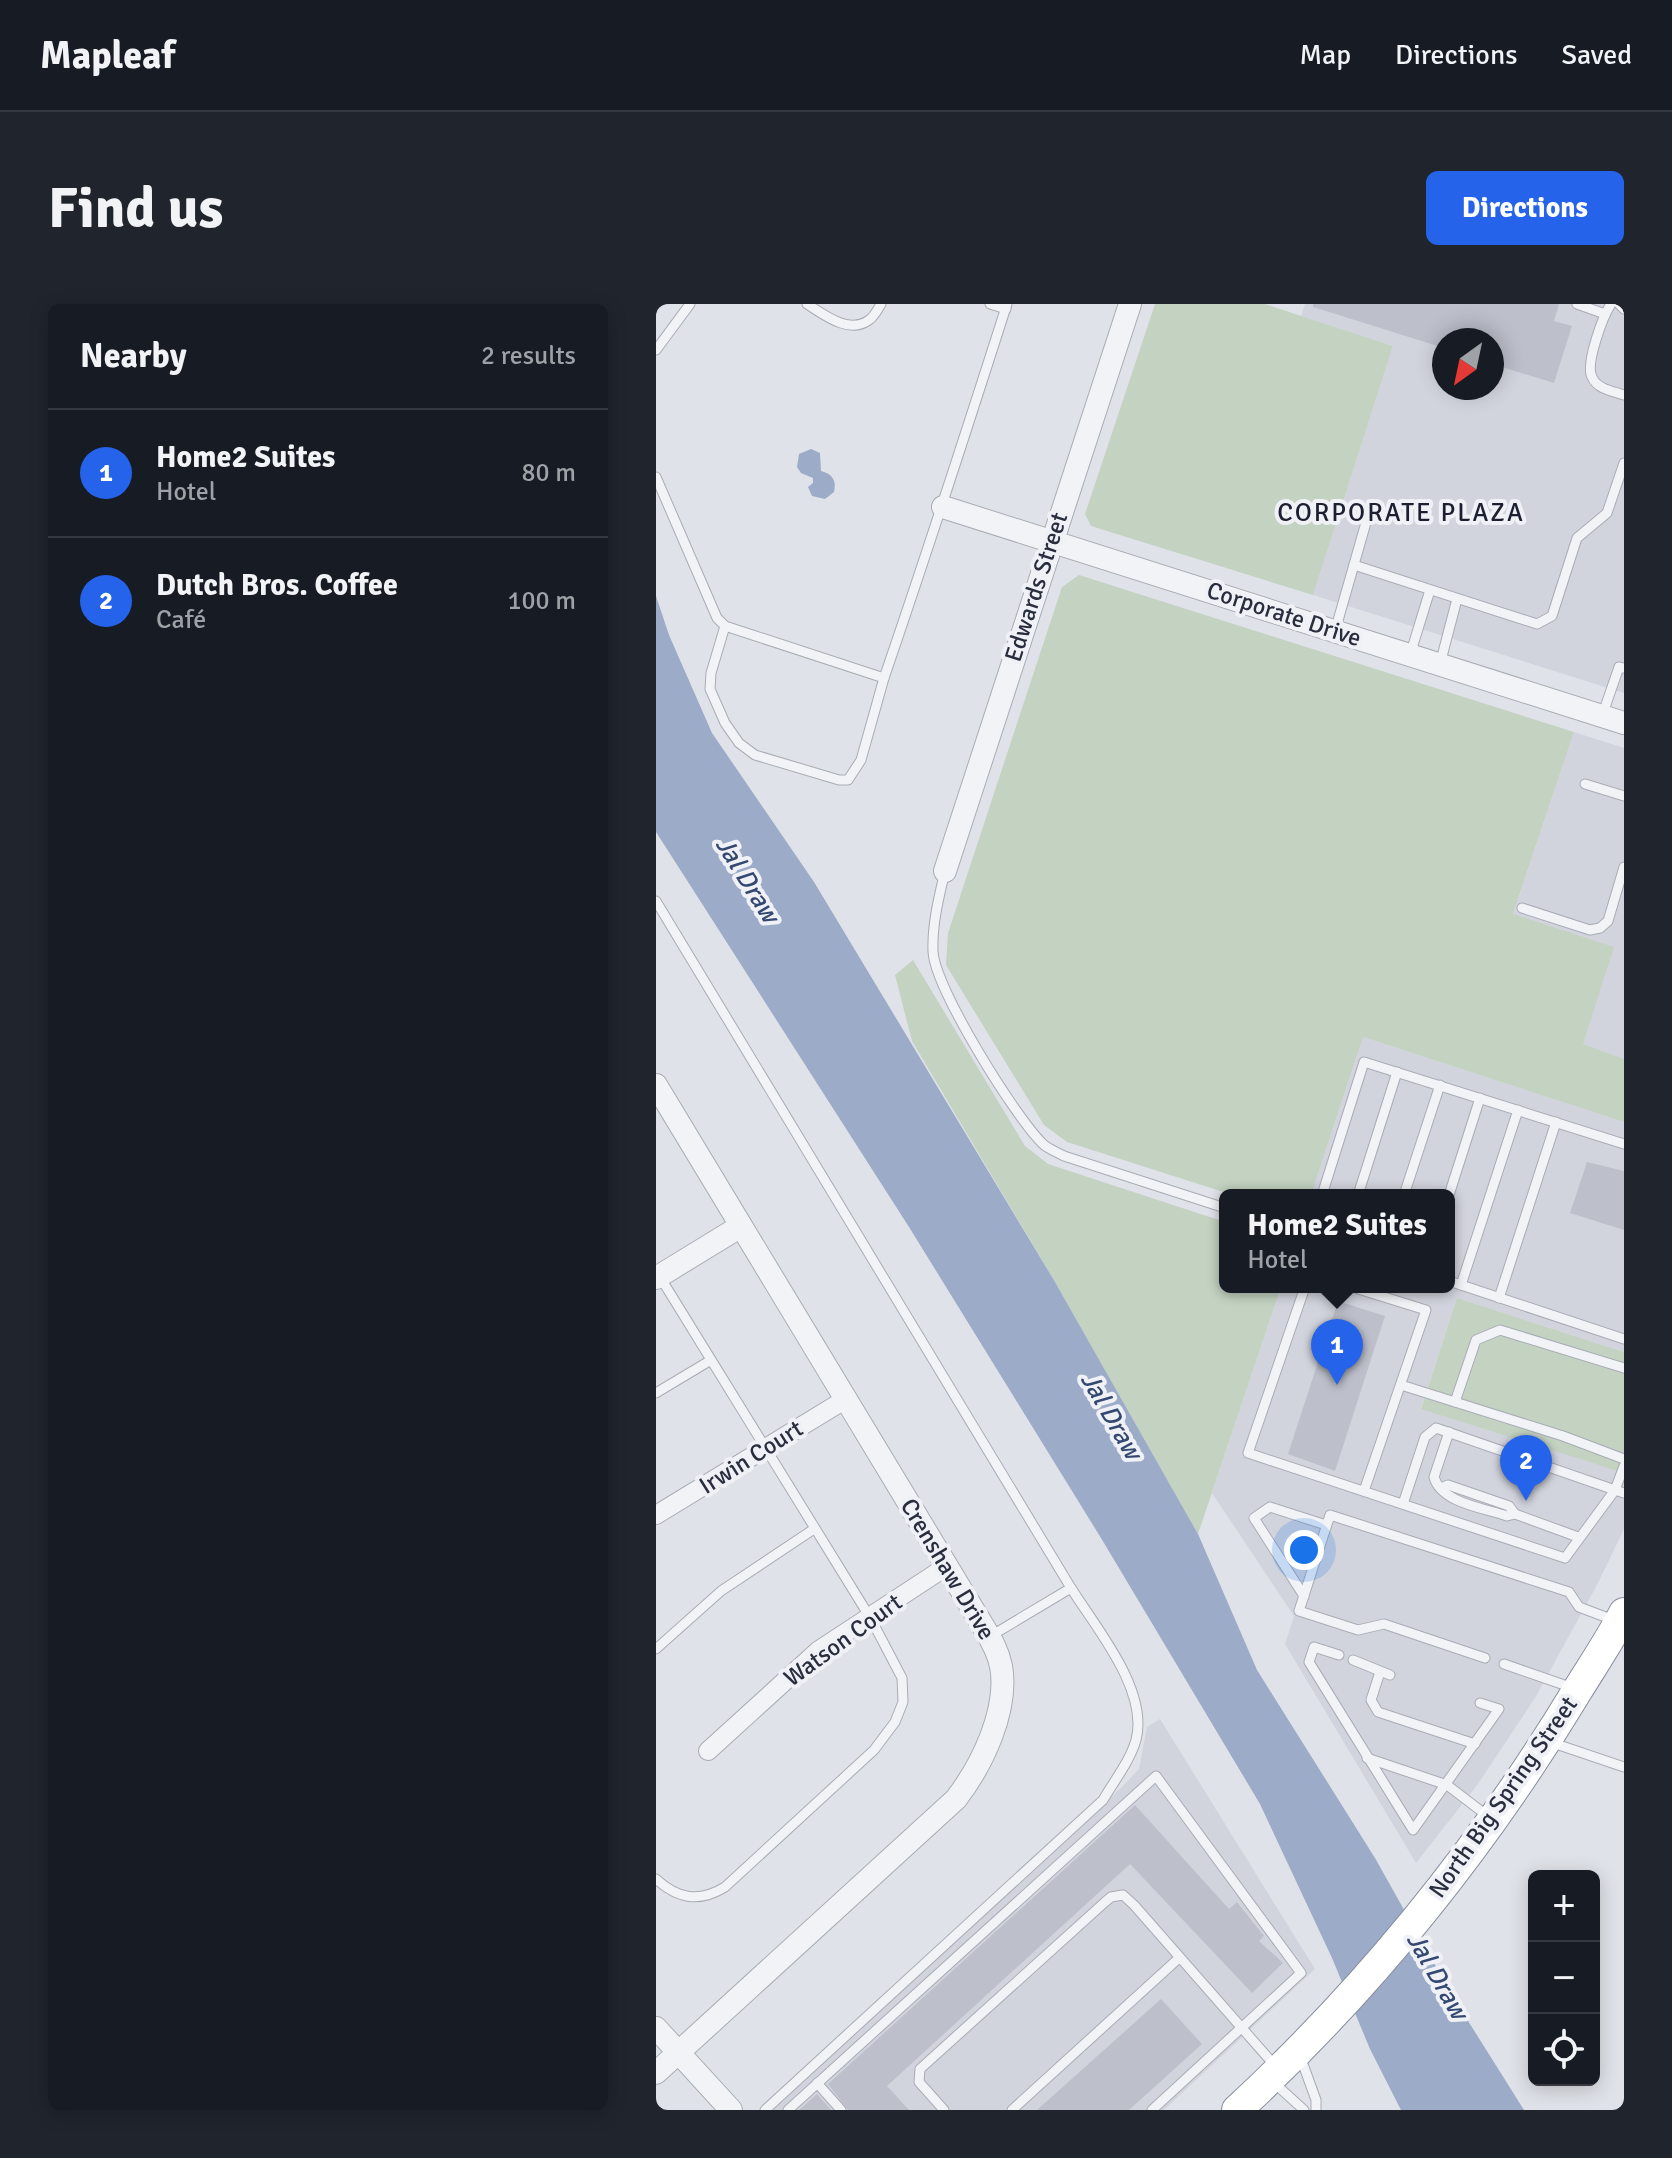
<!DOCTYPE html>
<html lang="en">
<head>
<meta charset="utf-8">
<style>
	body { margin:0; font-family:Signika,sans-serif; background:#20242c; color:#f1f3f6 }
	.controls { position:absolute; right:24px; bottom:24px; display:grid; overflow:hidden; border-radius:12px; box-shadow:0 4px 20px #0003 }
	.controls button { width:72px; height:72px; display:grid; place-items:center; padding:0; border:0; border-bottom:2px solid #363941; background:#171b24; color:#f1f3f6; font:40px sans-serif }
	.compass { position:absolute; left:776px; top:24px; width:72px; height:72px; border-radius:50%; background:#171b24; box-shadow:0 4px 20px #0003; rotate:213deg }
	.you { position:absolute; left:648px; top:1246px; width:28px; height:28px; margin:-20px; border:6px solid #fff; border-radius:50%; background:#1a73e8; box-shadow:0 0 0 12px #1a73e833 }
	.badge { display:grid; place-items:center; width:52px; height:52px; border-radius:50%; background:#2563eb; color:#fff; font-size:26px; font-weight:700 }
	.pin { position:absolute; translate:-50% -66px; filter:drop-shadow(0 2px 4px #0008) }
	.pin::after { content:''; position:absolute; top:42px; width:28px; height:24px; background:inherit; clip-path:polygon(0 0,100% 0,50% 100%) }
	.popup { position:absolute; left:563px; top:885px; width:236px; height:104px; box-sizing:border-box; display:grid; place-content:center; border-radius:12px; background:#171b24; filter:drop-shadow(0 2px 6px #0005); font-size:26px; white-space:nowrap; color:#9ea1a6 }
	.popup b { font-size:30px; color:#f1f3f6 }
	.popup::after { content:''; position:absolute; left:50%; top:100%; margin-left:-16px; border:16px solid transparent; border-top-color:#171b24 }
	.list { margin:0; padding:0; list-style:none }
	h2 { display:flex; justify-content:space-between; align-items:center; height:104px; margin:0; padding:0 32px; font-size:34px }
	h2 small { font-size:26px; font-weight:400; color:#9ea1a6 }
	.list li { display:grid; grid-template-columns:52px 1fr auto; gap:24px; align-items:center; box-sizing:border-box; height:128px; padding:0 32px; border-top:2px solid #363941 }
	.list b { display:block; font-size:30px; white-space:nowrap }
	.list p { margin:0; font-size:26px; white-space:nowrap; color:#9ea1a6 }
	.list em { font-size:26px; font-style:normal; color:#9ea1a6 }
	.icon { flex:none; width:44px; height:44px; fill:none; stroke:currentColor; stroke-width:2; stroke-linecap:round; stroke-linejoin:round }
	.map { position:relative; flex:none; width:968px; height:1806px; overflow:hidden; border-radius:12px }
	header { display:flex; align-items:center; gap:48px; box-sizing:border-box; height:112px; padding:0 40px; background:#171b24; border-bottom:2px solid #363941 }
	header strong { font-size:38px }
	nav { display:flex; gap:44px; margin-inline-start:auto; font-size:28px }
	.intro { display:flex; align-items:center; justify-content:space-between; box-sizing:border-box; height:192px; padding:0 48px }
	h1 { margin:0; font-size:56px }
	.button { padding:20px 36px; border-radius:12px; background:#2563eb; color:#fff; font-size:28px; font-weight:700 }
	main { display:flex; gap:48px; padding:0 48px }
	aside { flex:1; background:#171b24; border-radius:12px; box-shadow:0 4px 20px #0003 }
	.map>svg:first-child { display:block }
	.built { fill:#d2d4dd; fill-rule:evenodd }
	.green { fill:#c3d2c1 }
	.water { fill:#9cabc7 }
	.building { fill:#bdc0cb }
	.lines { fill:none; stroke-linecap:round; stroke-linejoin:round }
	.service-casing { stroke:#a8acb5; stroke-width:11 }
	.minor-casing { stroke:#a8acb5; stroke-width:20 }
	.tertiary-casing { stroke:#a8acb5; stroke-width:24 }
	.trunk-casing { stroke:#878d9e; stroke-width:32 }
	.service { stroke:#f2f3f7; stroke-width:9 }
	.minor { stroke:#f2f3f7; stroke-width:18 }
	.tertiary { stroke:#f2f3f7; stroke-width:22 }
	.trunk { stroke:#fff; stroke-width:30 }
	.labels { text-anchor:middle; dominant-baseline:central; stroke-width:8; stroke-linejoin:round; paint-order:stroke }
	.street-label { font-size:24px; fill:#292e3f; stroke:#eff1f6 }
	.neighbourhood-label { font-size:26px; letter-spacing:2px; fill:#1b1f30; stroke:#eff1f6 }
	.water-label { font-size:26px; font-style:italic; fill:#344871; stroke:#eff1f6 }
</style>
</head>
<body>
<header>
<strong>Mapleaf</strong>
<nav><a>Map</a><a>Directions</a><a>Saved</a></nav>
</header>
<div class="intro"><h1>Find us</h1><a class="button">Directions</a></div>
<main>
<aside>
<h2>Nearby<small>2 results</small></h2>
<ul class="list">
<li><span class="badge">1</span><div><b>Home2 Suites</b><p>Hotel</p></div><em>80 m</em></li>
<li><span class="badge">2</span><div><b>Dutch Bros. Coffee</b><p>Café</p></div><em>100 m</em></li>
</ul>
</aside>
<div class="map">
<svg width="968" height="1806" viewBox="0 0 968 1806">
	<rect width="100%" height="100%" fill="#dfe2e8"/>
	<g class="built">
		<path d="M 649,0 L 968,0 L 968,389 L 657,291 L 737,42 L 645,12 ZM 788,36 L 836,36 L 836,84 L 788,84 Z"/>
		<polygon points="918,428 968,444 968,755 927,741 857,611"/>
		<polygon points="707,733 968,818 968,1048 801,994 765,1104 968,1169 968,1225 941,1281 879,1394 822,1480 760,1559 629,1340 638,1312 556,1189 625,983 793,983 793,891 655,891"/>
		<polygon points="504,1415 659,1665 508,1806 109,1806 466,1483 483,1465 491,1423"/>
	</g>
	<g class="green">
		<polygon points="499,0 609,0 737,42 657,291 435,222 429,210"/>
		<polygon points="423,271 918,428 857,610 958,643 927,740 968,755 968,818 707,733 655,891 577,891 411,838 388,821 290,661 292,629 406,283"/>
		<polygon points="257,656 369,842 392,860 569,918 569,983 625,983 542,1230 399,978 256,737 239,671"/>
		<polygon points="801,994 968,1048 968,1169 765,1105"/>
	</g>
	<g class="water">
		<path d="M 155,145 L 164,149 L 165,167 C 176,170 181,176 178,188 L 169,195 L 156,192 L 152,183 L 157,179 L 157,174 L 145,169 L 141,163 L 143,150 Z"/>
		<polygon points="0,292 13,331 56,429 158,578 399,978 542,1230 601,1366 719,1554 797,1693 868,1806 745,1806 714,1745 676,1654 604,1500 445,1234 253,923 0,528"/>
	</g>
	<g class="building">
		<polygon points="657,0 903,0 898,17 916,22 898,79 836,60 836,36 788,36 788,44 657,3"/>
		<polygon points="931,858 968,867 968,926 914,909"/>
		<polygon points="682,997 729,1012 679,1167 632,1150"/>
		<polygon points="479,1501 573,1605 581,1598 608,1632 603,1637 627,1659 596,1689 474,1560 231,1782 253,1806 192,1806 172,1780"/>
		<polygon points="505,1695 546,1740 473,1806 381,1806"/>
		<polygon points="161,1790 175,1806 143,1806"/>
	</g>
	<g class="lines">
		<g class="service-casing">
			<g id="service">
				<path d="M 151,0 C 167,10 193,31 213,16 C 218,13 222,5 225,0"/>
				<polyline points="334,0 350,5"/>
				<polyline points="921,0 949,10"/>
				<path d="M 955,0 C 947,12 929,60 936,73 C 941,85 956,87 968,91"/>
				<polyline points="963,0 968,5"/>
				<polyline points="0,46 34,0"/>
				<path d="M 0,173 L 61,314 L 69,322 L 228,374 C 271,249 311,125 351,0"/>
				<polyline points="698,261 881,320 896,312 921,234 951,209 968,159"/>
				<polyline points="69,322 55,369 54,385 69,419 83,439 99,451 183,476 192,476 205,456 228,374"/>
				<polyline points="679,327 713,208"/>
				<polyline points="754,351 774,286"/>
				<polyline points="784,360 801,295"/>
				<polyline points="946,412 963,363 968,364"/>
				<polyline points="929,480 968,492"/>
				<path d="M 289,567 C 283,593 276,620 277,647 C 278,683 359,813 387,840 C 392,845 401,848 408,852 L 569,904"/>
				<polyline points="0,597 415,1284 333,1333"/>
				<polyline points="866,604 934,626 944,624 952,617 968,563"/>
				<polyline points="666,891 708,758 968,840"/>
				<polyline points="702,891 741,768"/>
				<polyline points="748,891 784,781"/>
				<polyline points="793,891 824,794"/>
				<polyline points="793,977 968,1035"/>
				<polyline points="805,981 862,806"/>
				<polyline points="649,983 592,1149 909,1254 959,1186 968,1189"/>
				<polyline points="696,983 770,1006 708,1187"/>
				<polyline points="843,994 900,818"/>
				<polyline points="745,1081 907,1132 968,1155"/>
				<polyline points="0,1089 55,1056"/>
				<polyline points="799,1098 820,1036 844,1026 968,1064"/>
				<path d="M 793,1128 L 778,1173 C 785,1199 828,1204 851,1212 L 859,1210 L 922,1233"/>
				<polyline points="785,1184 792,1181 853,1202 859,1210"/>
				<polyline points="747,1200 769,1133 780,1124 959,1186 968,1162"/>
				<polyline points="648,1292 598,1214 614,1203 670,1221"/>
				<polyline points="0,1345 65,1287 158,1225"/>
				<polyline points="683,1351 658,1343 653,1358 757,1526 843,1405 824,1399"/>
				<polyline points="829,1354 728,1320 702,1326 643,1307 674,1211 913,1288 923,1303 960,1317"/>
				<polyline points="697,1356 734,1371"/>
				<polyline points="848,1360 917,1384"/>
				<polyline points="724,1368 715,1396 722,1408 819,1440"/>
				<polyline points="894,1438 968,1463"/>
				<polyline points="711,1454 791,1481 833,1513"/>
				<path d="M 0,1575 C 22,1595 43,1599 69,1583 L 218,1446 L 239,1418 L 247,1398 L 246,1374 L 215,1315 L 4,973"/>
				<polyline points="644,1752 660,1796 660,1806"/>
				<polyline points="616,1777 648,1806"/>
				<polyline points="161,1779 185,1806"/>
				<path d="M 109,1806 L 447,1496 C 458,1477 474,1457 480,1436 C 493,1386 440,1324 415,1284"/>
				<polyline points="132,1806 500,1472 645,1669 496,1806"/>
				<polyline points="288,1806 263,1778 264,1765 449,1598 455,1593 467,1591 478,1601 621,1764"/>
				<polyline points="356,1806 523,1654"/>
			</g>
		</g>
		<g class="minor-casing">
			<g id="minor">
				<polyline points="0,1211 190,1095"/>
				<polyline points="52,1447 163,1346 291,1262"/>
			</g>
		</g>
		<g class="tertiary-casing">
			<g id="tertiary">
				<polyline points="287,203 968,419"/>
				<polyline points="289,567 474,0"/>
				<path d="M 0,781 L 327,1322 C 335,1335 342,1347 345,1362 C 353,1406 326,1461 300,1495 L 0,1769"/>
				<polyline points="0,974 85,922"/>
				<polyline points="0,1724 75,1806"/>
			</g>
		</g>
		<g class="trunk-casing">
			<path id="trunk" d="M 581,1806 C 713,1684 828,1541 921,1387 C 937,1361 954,1336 968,1309"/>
		</g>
		<use href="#service" class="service"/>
		<use href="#minor" class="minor"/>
		<use href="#tertiary" class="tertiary"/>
		<use href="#trunk" class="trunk"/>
	</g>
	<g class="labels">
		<g class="street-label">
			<text transform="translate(380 283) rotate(-72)">Edwards Street</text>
			<text transform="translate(628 310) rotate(18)">Corporate Drive</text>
			<text transform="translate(95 1153) rotate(-32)">Irwin Court</text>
			<text transform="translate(292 1265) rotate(59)">Crenshaw Drive</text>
			<text transform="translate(187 1336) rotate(-36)">Watson Court</text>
			<text transform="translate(847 1493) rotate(-55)">North Big Spring Street</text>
		</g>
		<g class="neighbourhood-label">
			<text x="745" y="209">CORPORATE PLAZA</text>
		</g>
		<g class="water-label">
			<text transform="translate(91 576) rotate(58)">Jal Draw</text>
			<text transform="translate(455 1112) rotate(60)">Jal Draw</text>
			<text transform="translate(781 1672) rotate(60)">Jal Draw</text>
		</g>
	</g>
</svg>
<div class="controls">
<button>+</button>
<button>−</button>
<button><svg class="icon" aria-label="locate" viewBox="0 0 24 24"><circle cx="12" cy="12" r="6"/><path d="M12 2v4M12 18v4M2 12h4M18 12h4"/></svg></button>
</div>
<svg class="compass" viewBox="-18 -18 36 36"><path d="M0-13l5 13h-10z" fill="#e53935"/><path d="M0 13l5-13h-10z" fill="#9ea1a6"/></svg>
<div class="you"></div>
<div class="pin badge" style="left:681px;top:1081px">1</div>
<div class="popup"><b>Home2 Suites</b>Hotel</div>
<div class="pin badge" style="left:870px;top:1197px">2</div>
</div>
</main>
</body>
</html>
